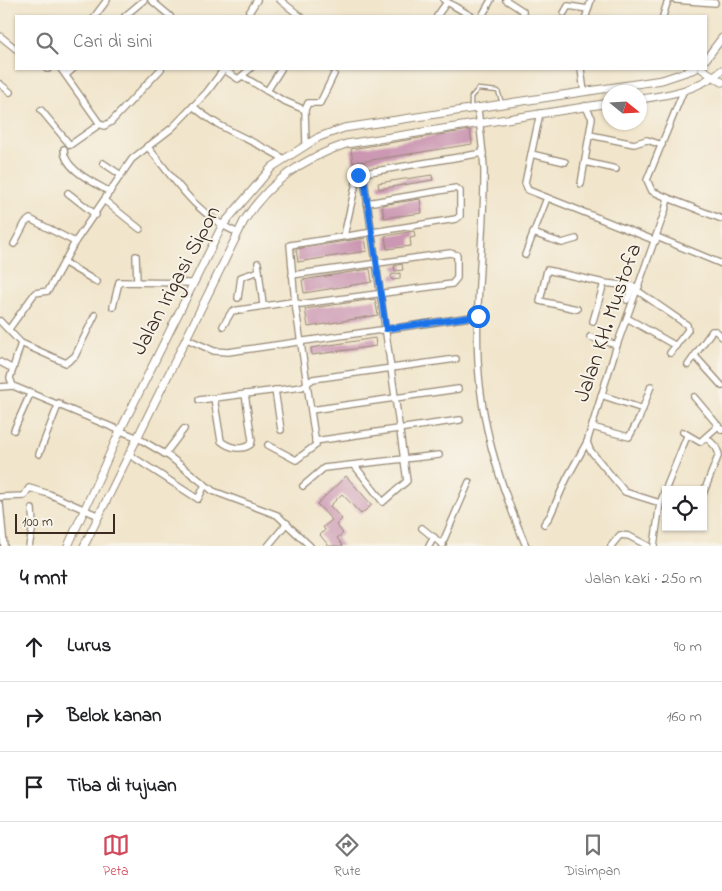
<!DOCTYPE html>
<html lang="id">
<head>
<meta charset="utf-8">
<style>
	body { margin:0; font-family:"Indie Flower",sans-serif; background:#f2f2f2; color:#202124 }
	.controls { position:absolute; right:15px; bottom:15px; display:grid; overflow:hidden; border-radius:0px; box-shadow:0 1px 4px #0004 }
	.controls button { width:45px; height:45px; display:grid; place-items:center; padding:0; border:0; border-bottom:1px solid #e0e0e0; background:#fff; color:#202124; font:25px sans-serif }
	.compass { position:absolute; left:602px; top:85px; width:45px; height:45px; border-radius:50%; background:#fff; box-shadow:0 1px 4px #0004; rotate:108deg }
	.scale { position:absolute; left:15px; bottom:12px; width:100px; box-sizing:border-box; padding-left:5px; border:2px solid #3b2a1e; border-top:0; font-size:14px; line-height:18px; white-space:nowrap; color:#3b2a1e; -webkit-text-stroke:4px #f7f3e8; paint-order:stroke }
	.stop { position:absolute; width:15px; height:15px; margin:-11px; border:4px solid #1a73e8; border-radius:50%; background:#fff }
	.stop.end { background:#1a73e8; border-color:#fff; box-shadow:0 1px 5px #0008 }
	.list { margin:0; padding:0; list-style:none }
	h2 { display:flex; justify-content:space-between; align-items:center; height:65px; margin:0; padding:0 20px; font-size:21px }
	h2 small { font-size:16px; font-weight:400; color:#757577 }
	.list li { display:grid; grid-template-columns:32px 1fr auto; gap:15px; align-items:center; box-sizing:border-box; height:70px; padding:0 20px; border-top:1px solid #e0e0e0 }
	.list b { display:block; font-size:19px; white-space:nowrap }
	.list em { font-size:16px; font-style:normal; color:#757577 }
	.icon { flex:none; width:28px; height:28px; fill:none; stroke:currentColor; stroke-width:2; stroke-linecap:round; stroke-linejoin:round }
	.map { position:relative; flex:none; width:722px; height:546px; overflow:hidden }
	.search { position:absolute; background:#fff; box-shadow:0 1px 4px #0004; left:15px; right:15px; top:15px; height:55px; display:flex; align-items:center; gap:12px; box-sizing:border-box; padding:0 18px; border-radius:0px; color:#757577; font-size:19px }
	.sheet { height:275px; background:#fff }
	nav { display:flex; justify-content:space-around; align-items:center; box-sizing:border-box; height:70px; border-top:1px solid #e0e0e0; background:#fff; font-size:14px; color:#757577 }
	nav a { display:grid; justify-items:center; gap:2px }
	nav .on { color:#d1495b }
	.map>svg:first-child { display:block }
	.building { fill:#cb97b2 }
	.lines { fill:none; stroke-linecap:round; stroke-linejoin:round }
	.service-casing { stroke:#968874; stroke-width:5 }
	.minor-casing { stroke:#968874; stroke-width:8 }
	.tertiary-casing { stroke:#968874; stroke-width:9 }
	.service { stroke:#fff; stroke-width:2.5 }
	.minor { stroke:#fff; stroke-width:5.5 }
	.tertiary { stroke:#fff; stroke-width:7 }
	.route { stroke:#1a73e8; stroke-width:6 }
	.labels { text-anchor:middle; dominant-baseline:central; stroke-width:4; stroke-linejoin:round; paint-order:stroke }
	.street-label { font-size:22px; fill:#3b2a1e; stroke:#f7f3e8 }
</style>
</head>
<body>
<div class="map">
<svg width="722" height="546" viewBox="0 0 722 546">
	<rect width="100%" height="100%" fill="#f7f3e8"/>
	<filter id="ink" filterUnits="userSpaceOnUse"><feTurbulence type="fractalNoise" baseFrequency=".02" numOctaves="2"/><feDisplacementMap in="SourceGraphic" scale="10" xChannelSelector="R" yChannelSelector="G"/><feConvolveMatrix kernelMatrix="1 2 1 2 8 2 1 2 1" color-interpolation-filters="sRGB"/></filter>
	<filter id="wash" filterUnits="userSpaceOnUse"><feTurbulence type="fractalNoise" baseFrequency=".0096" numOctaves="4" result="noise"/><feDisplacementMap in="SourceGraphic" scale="20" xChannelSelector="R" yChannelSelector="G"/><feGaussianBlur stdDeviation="1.12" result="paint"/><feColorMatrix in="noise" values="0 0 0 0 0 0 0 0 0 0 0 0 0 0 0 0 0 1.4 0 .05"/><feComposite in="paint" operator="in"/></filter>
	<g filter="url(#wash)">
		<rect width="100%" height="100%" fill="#f1e5cb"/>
		<g id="blocks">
			<g class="building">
				<polygon points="470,130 472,144 353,163 351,149"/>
				<polygon points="432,175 433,180 379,189 378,183"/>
				<polygon points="420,199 422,213 384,218 382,205"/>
				<polygon points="414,231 415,237 410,238 411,246 387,249 385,236"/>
				<polygon points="365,238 367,251 298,262 296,249"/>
				<polygon points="402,264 403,270 395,271 394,266"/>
				<polygon points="370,269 372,282 304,293 302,280"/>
				<polygon points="400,273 400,279 392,280 391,275"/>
				<polygon points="375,299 378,315 308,327 305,309"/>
				<polygon points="375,338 376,346 312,355 311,348"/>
				<polygon points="346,476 372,505 361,514 342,494 330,506 342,519 336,525 343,533 337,538 343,546 329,546 320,535 325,530 323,527 332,520 317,504"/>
			</g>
		</g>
	</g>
	<g filter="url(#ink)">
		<use href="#blocks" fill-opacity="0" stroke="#968874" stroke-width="1"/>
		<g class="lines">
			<g class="service-casing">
				<polyline id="service" points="471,107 471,97 478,89 498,91 502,103"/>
			</g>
			<g class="minor-casing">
				<g id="minor">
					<polyline points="151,0 170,16"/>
					<polyline points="280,0 300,16"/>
					<polyline points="444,0 471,16"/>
					<polyline points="506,0 523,11 523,16"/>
					<polyline points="676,0 715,3"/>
					<polyline points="564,13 568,6 588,9"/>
					<polyline points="95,16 107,0"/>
					<polyline points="125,16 144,0"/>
					<polyline points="247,16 257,0"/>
					<polyline points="437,16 447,2"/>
					<polyline points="482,16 491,0"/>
					<polyline points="586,16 591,0"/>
					<polyline points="663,16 668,0"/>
					<polyline points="0,36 16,49"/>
					<polyline points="47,69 48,69"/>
					<polyline points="61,69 100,124 104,126 111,122 161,69"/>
					<polyline points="223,69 238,79 250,69"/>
					<polyline points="581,69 584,92"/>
					<polyline points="66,75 73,69"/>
					<polyline points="244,77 282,100 305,110 306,145"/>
					<polyline points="0,84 10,92"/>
					<polyline points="267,91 281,69"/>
					<path d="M 193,106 C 219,130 254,140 284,159"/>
					<path d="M 478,109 C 480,129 483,149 484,169 C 485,241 472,314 480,386 C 486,442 504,494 526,546"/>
					<polyline points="41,110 70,145 100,124"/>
					<polyline points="305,110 308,103 320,103 334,74"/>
					<polyline points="540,113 525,183 528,190 656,241"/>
					<polyline points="590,135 634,144 647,140 662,145"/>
					<path d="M 147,146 C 176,181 195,214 238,233"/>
					<path d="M 64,149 C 63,169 95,183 110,192"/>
					<polyline points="531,154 565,162"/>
					<polyline points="585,162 616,169"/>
					<polyline points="103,163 121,175"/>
					<polyline points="581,184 592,118 585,106"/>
					<polyline points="68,193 96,215"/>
					<polyline points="668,198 722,219"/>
					<polyline points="105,201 140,229"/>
					<polyline points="533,233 562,243 576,239"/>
					<polyline points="344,236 358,174 483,153"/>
					<polyline points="657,237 722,264"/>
					<polyline points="14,244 25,223 30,219 75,242"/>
					<polyline points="525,255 547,198"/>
					<polyline points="136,256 137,282"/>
					<polyline points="65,263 97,282"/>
					<polyline points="258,263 263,305"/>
					<polyline points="638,291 687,325 688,330 670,353"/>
					<polyline points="238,298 241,277 259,271"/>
					<polyline points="627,300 633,286"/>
					<polyline points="113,307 119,282 193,283"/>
					<polyline points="577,309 540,301 547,270 604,283 639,287"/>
					<polyline points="627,318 676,346"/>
					<polyline points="0,321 21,343 66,363 75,356 95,315"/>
					<polyline points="593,321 604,283"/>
					<polyline points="223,326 232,311 291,302 301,304 452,284 457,278 457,255 450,253 292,275"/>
					<polyline points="9,329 35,293 48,291 75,242 132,159 172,128 207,92 224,69"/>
					<polyline points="590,337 617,345"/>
					<polyline points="187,339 214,351 228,352 478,316"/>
					<polyline points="21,343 10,378 13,386 138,438 170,457 213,491 277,515 310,546"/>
					<polyline points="695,356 722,386"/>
					<polyline points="0,362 13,369"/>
					<polyline points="688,365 712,331 716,331 722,337"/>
					<polyline points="0,387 13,386"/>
					<polyline points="275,390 281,430"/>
					<polyline points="601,395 643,409"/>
					<polyline points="694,397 722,430"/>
					<path d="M 214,398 L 221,441 C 229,448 242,451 251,444 L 252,440 L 245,394"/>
					<polyline points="199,400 302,387 313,379 456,359"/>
					<polyline points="311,410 458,389"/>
					<polyline points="592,427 629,437 639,419 651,386"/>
					<polyline points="14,430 31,392"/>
					<polyline points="683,432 700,442 718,426"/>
					<polyline points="315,441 460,420"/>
					<polyline points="268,445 296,460 316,445 295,303 290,245 456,219 460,216 460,191 456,188 367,203"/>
					<polyline points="39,454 59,403"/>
					<polyline points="165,454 184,429"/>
					<polyline points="130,455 198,499 205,485"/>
					<polyline points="355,466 383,502 407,481 363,172"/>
					<polyline points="303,486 324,468 439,455"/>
					<polyline points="703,494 719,454 716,447 706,437"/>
					<polyline points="0,497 24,496 29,488 49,494 99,516"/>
					<polyline points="660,503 625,492 590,450 587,442 617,345 665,211 668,198 652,191 647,180 683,92"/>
					<polyline points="0,504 4,546"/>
					<polyline points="544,524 550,516 567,478 587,442"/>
					<polyline points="422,528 443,545"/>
					<polyline points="442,544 469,482"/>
					<polyline points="29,546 33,526 32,509"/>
					<polyline points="268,546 287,523"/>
					<polyline points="429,546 434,537"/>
					<polyline points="611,546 620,535 629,536 648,546"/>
					<polyline points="654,546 660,503 687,436"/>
				</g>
			</g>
			<g class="tertiary-casing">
				<g id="tertiary">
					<polyline points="706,59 722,38"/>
					<polyline points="702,69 722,82"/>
					<path d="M 640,99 C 671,95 697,90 722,70"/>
					<polyline points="68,546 120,431 222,226 272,167 319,137 344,128 662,80 695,69"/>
					<path d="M 84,546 L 244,221 C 269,182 302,159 346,144 L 610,103"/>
				</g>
			</g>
			<use href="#service" class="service"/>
			<use href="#minor" class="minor"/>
			<use href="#tertiary" class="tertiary"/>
		</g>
	</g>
	<g class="lines" filter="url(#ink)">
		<polyline class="route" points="358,175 363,172 386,329 478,316"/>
	</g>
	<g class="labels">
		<g class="street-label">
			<text transform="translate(177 281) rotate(-62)">Jalan Irigasi Sipon</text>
			<text transform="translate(609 323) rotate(-71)">Jalan KH. Mustofa</text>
		</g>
	</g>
</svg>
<div class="controls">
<button><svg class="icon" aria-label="locate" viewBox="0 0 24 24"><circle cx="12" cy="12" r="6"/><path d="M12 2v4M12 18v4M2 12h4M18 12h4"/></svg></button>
</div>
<svg class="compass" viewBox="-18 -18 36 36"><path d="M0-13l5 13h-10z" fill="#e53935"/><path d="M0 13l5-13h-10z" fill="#757577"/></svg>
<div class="scale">100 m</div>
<div class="stop" style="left:478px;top:316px"></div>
<div class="stop end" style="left:358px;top:175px"></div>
<div class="search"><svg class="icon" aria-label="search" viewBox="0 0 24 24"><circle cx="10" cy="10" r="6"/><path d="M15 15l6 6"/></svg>Cari di sini</div>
</div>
<section class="sheet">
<h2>4 mnt<small>Jalan kaki · 250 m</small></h2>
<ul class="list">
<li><svg class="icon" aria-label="ahead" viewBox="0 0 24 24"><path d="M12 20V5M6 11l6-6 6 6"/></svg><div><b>Lurus</b></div><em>90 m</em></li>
<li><svg class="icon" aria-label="right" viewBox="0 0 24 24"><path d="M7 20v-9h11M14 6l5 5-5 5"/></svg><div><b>Belok kanan</b></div><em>160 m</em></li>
<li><svg class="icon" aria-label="arrive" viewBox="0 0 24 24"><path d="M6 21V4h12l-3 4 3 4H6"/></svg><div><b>Tiba di tujuan</b></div></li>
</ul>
</section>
<nav>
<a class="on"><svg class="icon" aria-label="map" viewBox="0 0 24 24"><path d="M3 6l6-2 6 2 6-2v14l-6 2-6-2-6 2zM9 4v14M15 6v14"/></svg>Peta</a>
<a><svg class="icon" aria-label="directions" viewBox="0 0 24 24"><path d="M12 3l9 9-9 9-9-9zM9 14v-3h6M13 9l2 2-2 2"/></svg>Rute</a>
<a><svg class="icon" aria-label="saved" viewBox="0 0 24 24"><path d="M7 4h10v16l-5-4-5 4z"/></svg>Disimpan</a>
</nav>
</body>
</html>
